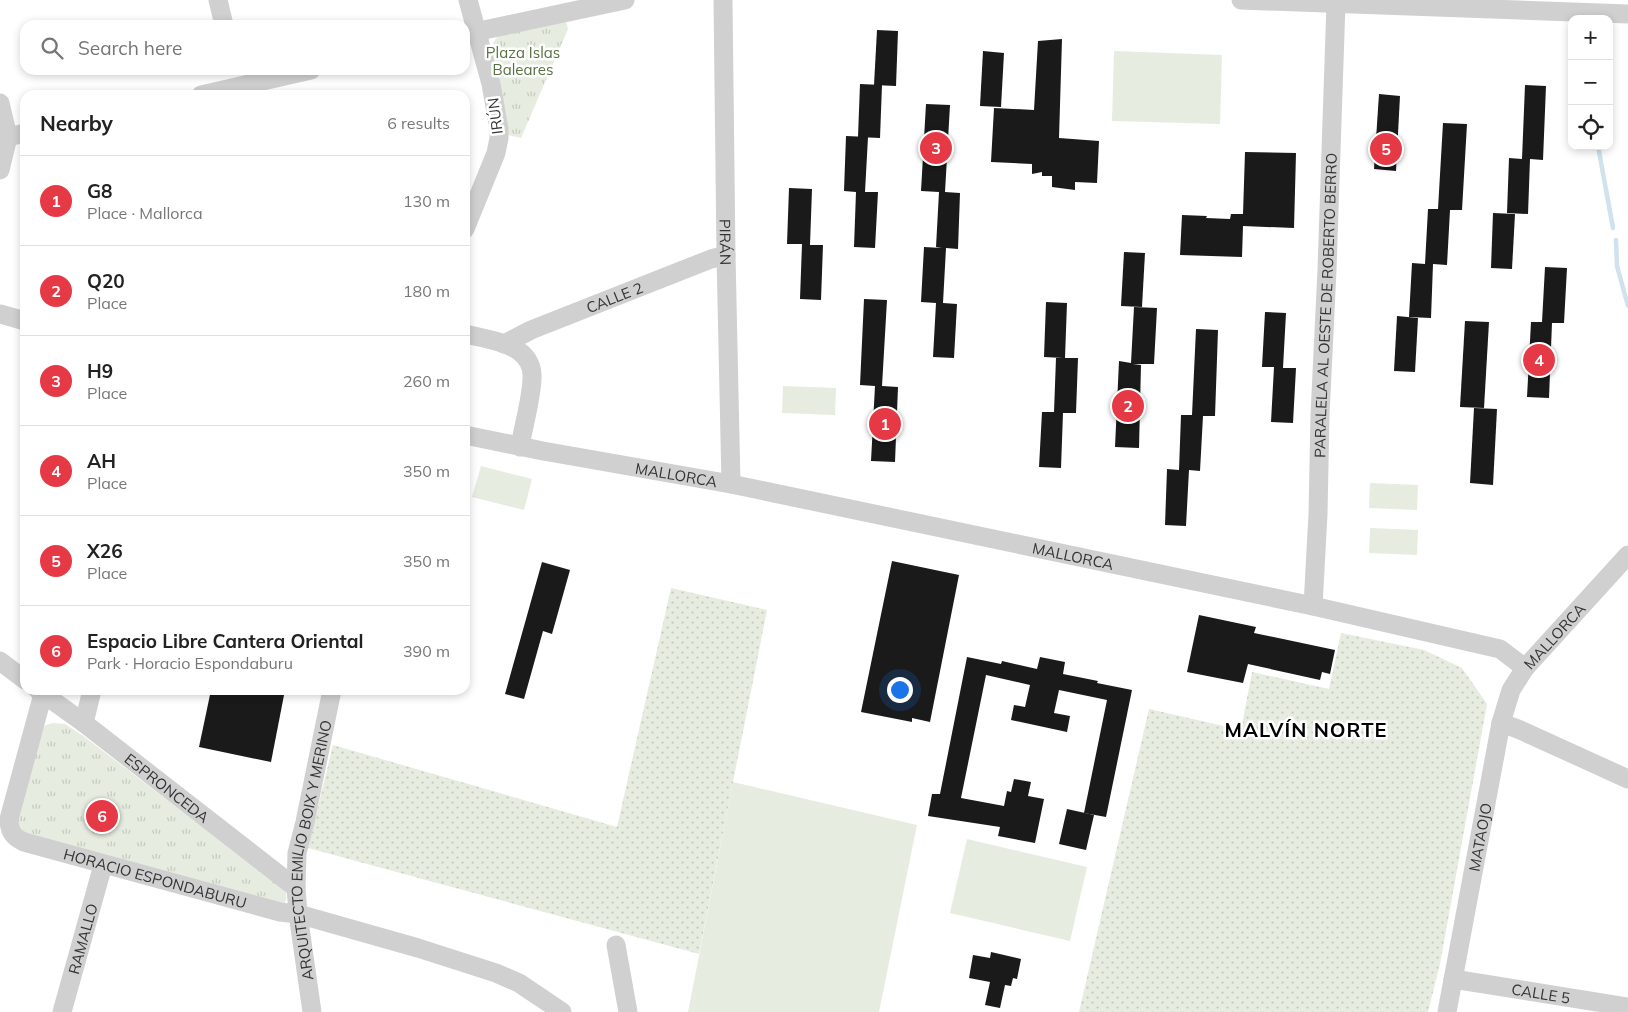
<!DOCTYPE html>
<html lang="en">
<head>
<meta charset="utf-8">
<style>
	body { margin:0; font-family:Mulish,sans-serif; background:#f2f2f2; color:#222 }
	.controls { position:absolute; right:15px; top:15px; display:grid; overflow:hidden; border-radius:10px; box-shadow:0 2px 8px #0003 }
	.controls button { width:45px; height:45px; display:grid; place-items:center; padding:0; border:0; border-bottom:1px solid #e0e0e0; background:#fff; color:#222; font:25px sans-serif }
	.you { position:absolute; left:899px; top:689px; width:18px; height:18px; margin:-12px; border:4px solid #fff; border-radius:50%; background:#1a73e8; box-shadow:0 0 0 8px #1a73e833 }
	.badge { display:grid; place-items:center; width:32px; height:32px; border-radius:50%; background:#e63946; color:#fff; font-size:16px; font-weight:700 }
	.pin { position:absolute; translate:-50% -50%; border:2px solid #fff; box-shadow:0 1px 5px #0006 }
	.list { margin:0; padding:0; list-style:none }
	h2 { display:flex; justify-content:space-between; align-items:center; height:65px; margin:0; padding:0 20px; font-size:21px }
	h2 small { font-size:16px; font-weight:400; color:#767676 }
	.list li { display:grid; grid-template-columns:32px 1fr auto; gap:15px; align-items:center; box-sizing:border-box; height:90px; padding:0 20px; border-top:1px solid #e0e0e0 }
	.list b { display:block; font-size:19px; white-space:nowrap }
	.list p { margin:0; font-size:16px; white-space:nowrap; color:#767676 }
	.list em { font-size:16px; font-style:normal; color:#767676 }
	.icon { flex:none; width:28px; height:28px; fill:none; stroke:currentColor; stroke-width:2; stroke-linecap:round; stroke-linejoin:round }
	.map { position:relative; flex:none; width:1628px; height:1012px; overflow:hidden }
	.search { position:absolute; background:#fff; box-shadow:0 2px 8px #0003; left:20px; top:20px; width:450px; height:55px; display:flex; align-items:center; gap:12px; box-sizing:border-box; padding:0 18px; border-radius:15px; color:#767676; font-size:19px }
	.panel { position:absolute; background:#fff; box-shadow:0 2px 8px #0003; left:20px; top:90px; width:450px; height:605px; border-radius:15px }
	.map>svg:first-child { display:block }
	.grass { fill:url(#grass-dots) }
	.park { fill:url(#park-tufts) }
	.pitch { fill:#e6ecdf }
	.lines { fill:none; stroke-linecap:round; stroke-linejoin:round }
	.stream { stroke:#cfe2ee; stroke-width:4.5 }
	.building { fill:#1a1a1a }
	.minor { stroke:#d0d0d0; stroke-width:19 }
	.labels { text-anchor:middle; dominant-baseline:central; stroke-width:5; stroke-linejoin:round; paint-order:stroke }
	.park-label { font-size:15px; fill:#56703f; stroke:#fff }
	.street-label { font-size:15px; fill:#333; stroke:#fff }
	.district-label { font-size:20px; font-weight:bold; letter-spacing:1px; fill:#000; stroke:#fff }
</style>
</head>
<body>
<div class="map">
<svg width="1628" height="1012" viewBox="0 0 1628 1012">
	<defs>
		<pattern id="grass-dots" width="8" height="8" patternUnits="userSpaceOnUse" patternTransform="scale(1.25)"><rect width="8" height="8" fill="#e6ecdf"/><path d="M2 2h.1M6 6h.1" fill="none" stroke="#c6cbc0" stroke-width="1.8" stroke-linecap="round"/></pattern>
		<pattern id="park-tufts" width="24" height="20" patternUnits="userSpaceOnUse" patternTransform="scale(1.25)"><rect width="24" height="20" fill="#e6ecdf"/><path d="M3 7l-1-3M5 7V3M7 7l1-3M15 17l-1-3M17 17v-4M19 17l1-3" fill="none" stroke="#c6cbc0"/></pattern>
	</defs>
	<rect width="100%" height="100%" fill="#fff"/>
	<g class="grass">
		<polygon points="671,588 767,610 699,954 308,848 333,745 617,827"/>
		<polygon points="1341,633 1424,650 1462,668 1487,704 1440,964 1428,1012 1079,1012 1149,709 1241,730 1252,672 1329,689"/>
	</g>
	<g class="park">
		<path d="M 566,21 L 568,29 L 521,138 L 508,135 L 506,114 L 491,55 C 490,47 493,43 498,36 Z"/>
		<path d="M 53,723 L 65,724 L 82,735 L 285,890 C 287,896 287,900 283,905 L 28,838 L 17,825 L 17,813 L 42,729 L 46,725 Z"/>
	</g>
	<g class="pitch">
		<polygon points="1114,51 1222,55 1220,124 1112,121"/>
		<polygon points="783,386 836,388 835,415 782,413"/>
		<polygon points="481,466 532,479 524,510 472,497"/>
		<polygon points="1370,483 1418,485 1417,510 1369,508"/>
		<polygon points="1370,528 1418,530 1417,555 1369,553"/>
		<polygon points="733,782 917,825 879,1012 688,1012"/>
		<polygon points="967,839 1087,867 1070,941 950,913"/>
	</g>
	<g class="lines">
		<g class="stream">
			<polyline points="1598,146 1613,228"/>
			<polyline points="1616,240 1617,266 1628,306"/>
		</g>
	</g>
	<g class="building">
		<polygon points="877,30 898,31 896,86 874,85"/>
		<polygon points="1062,39 1059,138 1099,141 1097,183 1075,182 1075,190 1052,187 1052,176 1042,176 1042,172 1032,174 1032,164 991,162 994,108 1034,110 1038,41"/>
		<polygon points="983,51 1004,53 1001,107 980,106"/>
		<polygon points="860,84 882,85 880,138 858,137"/>
		<polygon points="1525,85 1546,86 1543,160 1530,159 1528,214 1507,213 1509,158 1522,159"/>
		<polygon points="1379,94 1400,96 1396,171 1374,169"/>
		<polygon points="926,104 950,105 945,192 960,193 958,249 946,248 943,303 957,304 954,358 933,357 936,303 921,302 924,247 942,248 936,247 939,192 921,191"/>
		<polygon points="1443,123 1467,124 1462,210 1450,210 1447,265 1433,264 1431,318 1409,317 1412,263 1425,264 1428,209 1438,209"/>
		<polygon points="846,136 868,137 865,192 878,192 875,248 854,247 856,192 844,191"/>
		<polygon points="1245,152 1296,153 1294,228 1243,226 1242,257 1180,255 1182,215 1207,216 1206,218 1230,219 1231,214 1243,214"/>
		<polygon points="789,188 812,189 810,245 823,245 821,300 800,299 802,244 787,244"/>
		<polygon points="1493,213 1515,214 1512,269 1491,268"/>
		<polygon points="1124,252 1145,253 1142,307 1121,306"/>
		<polygon points="1545,267 1567,268 1564,323 1546,323 1552,323 1549,398 1527,397 1531,322 1542,322"/>
		<polygon points="864,299 887,300 882,386 898,387 895,462 871,461 875,386 860,385"/>
		<polygon points="1046,302 1067,303 1065,358 1078,358 1076,413 1059,413 1063,413 1061,468 1039,467 1042,412 1054,412 1056,358 1063,358 1044,357"/>
		<polygon points="1134,307 1157,308 1154,364 1133,364 1141,365 1139,448 1115,447 1119,361 1131,363"/>
		<polygon points="1265,312 1286,313 1283,368 1296,368 1293,423 1271,422 1274,367 1262,367"/>
		<polygon points="1397,316 1418,318 1415,372 1394,371"/>
		<polygon points="1465,321 1489,322 1484,408 1460,407"/>
		<polygon points="1196,329 1218,330 1215,416 1203,416 1200,471 1189,470 1186,526 1165,525 1167,469 1179,470 1181,415 1192,415"/>
		<polygon points="1474,408 1497,409 1493,485 1470,483"/>
		<polygon points="892,561 959,575 930,722 912,718 912,722 861,712"/>
		<polygon points="542,562 570,570 552,634 543,631 524,699 505,694"/>
		<polygon points="1199,615 1256,627 1254,633 1335,650 1330,674 1322,672 1320,680 1248,664 1243,683 1187,672"/>
		<polygon points="967,657 1001,664 1002,661 1037,669 1040,657 1065,662 1063,674 1098,681 1097,683 1132,690 1106,817 1084,813 1107,700 1059,690 1054,713 1070,716 1067,732 1011,720 1014,705 1025,707 1030,685 986,675 961,798 1004,806 1007,791 1011,792 1014,779 1031,782 1028,796 1044,799 1035,843 998,836 1000,827 928,816 932,794 940,794"/>
		<polygon points="211,690 285,690 271,762 199,747"/>
		<polygon points="1067,809 1094,815 1086,850 1059,844"/>
		<polygon points="991,952 1021,959 1017,979 1013,978 1011,986 1005,985 1000,1008 985,1005 990,982 969,978 973,955 990,958"/>
	</g>
	<g class="lines">
		<g class="minor">
			<polyline points="218,0 224,25"/>
			<path id="s1" d="M 723,0 L 726,255 L 731,484"/>
			<polyline points="1241,0 1628,14"/>
			<polyline points="465,34 625,0"/>
			<polyline points="201,95 311,70"/>
			<polyline points="0,103 8,137 0,170"/>
			<polyline points="8,137 25,133"/>
			<polyline points="465,229 496,153 499,138 499,129 491,84 468,0"/>
			<polyline points="0,314 25,321"/>
			<path d="M 465,334 C 482,338 505,341 520,352 C 527,357 532,366 532,375 C 533,393 523,427 520,447"/>
			<path id="s2" d="M 504,344 L 531,330 L 711,259 L 726,255"/>
			<path id="s3" d="M 465,435 L 543,451 L 731,484 L 1313,606 L 1500,649 L 1525,668"/>
			<path id="s4" d="M 1313,606 L 1318,514 L 1320,415 L 1327,270 L 1336,3"/>
			<polyline points="0,661 25,680"/>
			<path id="s5" d="M 38,690 L 84,723 L 296,888"/>
			<path id="s6" d="M 43,694 L 9,819 C 9,831 13,837 24,842 L 280,912 L 298,914 L 418,948 L 496,973 L 519,983 L 562,1012"/>
			<polyline points="84,723 92,690"/>
			<polyline points="1501,723 1518,729 1628,779"/>
			<polyline points="616,945 628,1012"/>
			<path id="s7" d="M 1453,979 L 1628,1007"/>
			<path id="s8" d="M 62,1012 L 103,865"/>
			<path id="s9" d="M 312,1012 L 298,914 L 296,888 L 297,853 L 305,822 L 332,690"/>
			<path id="s10" d="M 1447,1012 L 1501,723 L 1511,690 L 1525,668 L 1628,555"/>
		</g>
	</g>
	<g class="labels">
		<g class="park-label">
			<text x="523" y="52">Plaza Islas<tspan x="523" dy="17">Baleares</tspan></text>
		</g>
		<g class="street-label">
			<text transform="translate(495 116) rotate(-97)">IRÚN</text>
			<text stroke="none"><textPath href="#s1" startOffset="242">PIRÁN</textPath></text>
			<text stroke="none"><textPath href="#s2" startOffset="120">CALLE 2</textPath></text>
			<text stroke="none"><textPath href="#s4" startOffset="301">PARALELA AL OESTE DE ROBERTO BERRO</textPath></text>
			<text stroke="none"><textPath href="#s3" startOffset="215">MALLORCA</textPath></text>
			<text stroke="none"><textPath href="#s3" startOffset="620">MALLORCA</textPath></text>
			<text stroke="none"><textPath href="#s10" startOffset="398">MALLORCA</textPath></text>
			<text stroke="none"><textPath href="#s5" startOffset="162">ESPRONCEDA</textPath></text>
			<text stroke="none"><textPath href="#s10" startOffset="178">MATAOJO</textPath></text>
			<text stroke="none"><textPath href="#s9" startOffset="164">ARQUITECTO EMILIO BOIX Y MERINO</textPath></text>
			<text stroke="none"><textPath href="#s6" startOffset="295">HORACIO ESPONDABURU</textPath></text>
			<text stroke="none"><textPath href="#s8" startOffset="76">RAMALLO</textPath></text>
			<text stroke="none"><textPath href="#s7" startOffset="89">CALLE 5</textPath></text>
		</g>
		<g class="district-label">
			<text x="1306" y="729">MALVÍN NORTE</text>
		</g>
	</g>
</svg>
<div class="controls">
<button>+</button>
<button>−</button>
<button><svg class="icon" aria-label="locate" viewBox="0 0 24 24"><circle cx="12" cy="12" r="6"/><path d="M12 2v4M12 18v4M2 12h4M18 12h4"/></svg></button>
</div>
<div class="you"></div>
<div class="pin badge" style="left:885px;top:424px">1</div>
<div class="pin badge" style="left:1128px;top:406px">2</div>
<div class="pin badge" style="left:936px;top:148px">3</div>
<div class="pin badge" style="left:1539px;top:360px">4</div>
<div class="pin badge" style="left:1386px;top:149px">5</div>
<div class="pin badge" style="left:102px;top:816px">6</div>
<div class="search"><svg class="icon" aria-label="search" viewBox="0 0 24 24"><circle cx="10" cy="10" r="6"/><path d="M15 15l6 6"/></svg>Search here</div>
<section class="panel">
<h2>Nearby<small>6 results</small></h2>
<ul class="list">
<li><span class="badge">1</span><div><b>G8</b><p>Place · Mallorca</p></div><em>130 m</em></li>
<li><span class="badge">2</span><div><b>Q20</b><p>Place</p></div><em>180 m</em></li>
<li><span class="badge">3</span><div><b>H9</b><p>Place</p></div><em>260 m</em></li>
<li><span class="badge">4</span><div><b>AH</b><p>Place</p></div><em>350 m</em></li>
<li><span class="badge">5</span><div><b>X26</b><p>Place</p></div><em>350 m</em></li>
<li><span class="badge">6</span><div><b>Espacio Libre Cantera Oriental</b><p>Park · Horacio Espondaburu</p></div><em>390 m</em></li>
</ul>
</section>
</div>
</body>
</html>
